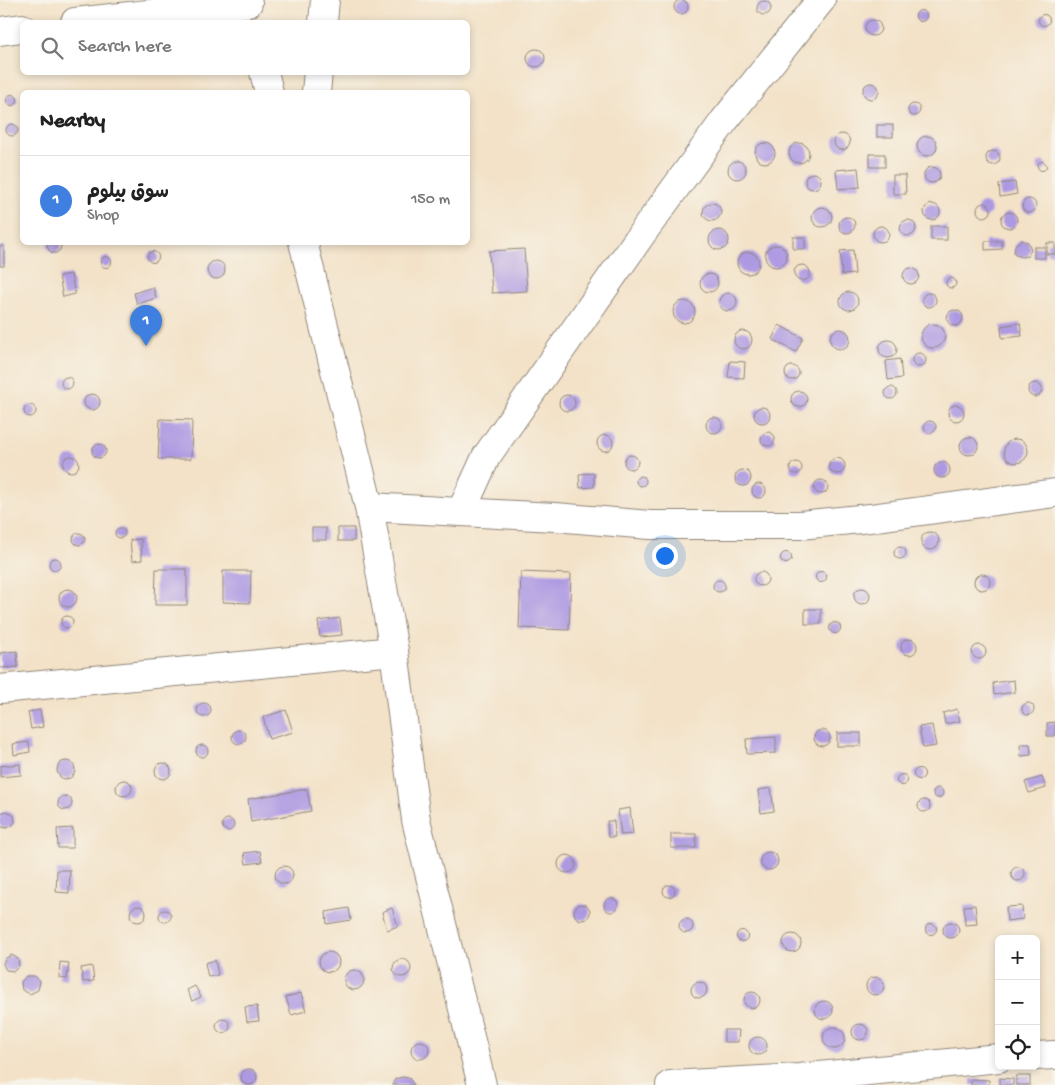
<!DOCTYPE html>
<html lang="en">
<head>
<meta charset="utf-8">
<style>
	body { margin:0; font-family:"Gochi Hand","Playpen Sans Arabic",sans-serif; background:#f2f2f2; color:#222 }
	.controls { position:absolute; right:15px; bottom:15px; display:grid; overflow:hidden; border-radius:8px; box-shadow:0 2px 8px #0003 }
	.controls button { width:45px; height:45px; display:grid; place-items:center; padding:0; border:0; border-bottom:1px solid #e0e0e0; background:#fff; color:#222; font:25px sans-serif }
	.you { position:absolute; left:664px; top:555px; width:18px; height:18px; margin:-12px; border:4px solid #fff; border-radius:50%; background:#1a73e8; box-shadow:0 0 0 8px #1a73e833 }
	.badge { display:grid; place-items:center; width:32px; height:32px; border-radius:50%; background:#db2777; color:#fff; font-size:16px; font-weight:700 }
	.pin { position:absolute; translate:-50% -41px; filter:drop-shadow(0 1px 2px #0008) }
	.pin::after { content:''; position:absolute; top:26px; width:18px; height:15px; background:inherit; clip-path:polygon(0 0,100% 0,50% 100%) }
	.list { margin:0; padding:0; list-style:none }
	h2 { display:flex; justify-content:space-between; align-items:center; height:65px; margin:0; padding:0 20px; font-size:21px }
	h2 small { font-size:16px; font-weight:400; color:#767676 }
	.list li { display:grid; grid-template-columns:32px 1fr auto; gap:15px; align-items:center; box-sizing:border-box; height:90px; padding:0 20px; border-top:1px solid #e0e0e0 }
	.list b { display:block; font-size:19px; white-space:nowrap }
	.list p { margin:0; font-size:16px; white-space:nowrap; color:#767676 }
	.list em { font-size:16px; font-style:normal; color:#767676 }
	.icon { flex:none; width:28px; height:28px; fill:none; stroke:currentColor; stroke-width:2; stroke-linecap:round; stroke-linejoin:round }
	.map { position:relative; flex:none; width:1055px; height:1085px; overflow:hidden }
	.search { position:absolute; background:#fff; box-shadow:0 2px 8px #0003; left:20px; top:20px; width:450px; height:55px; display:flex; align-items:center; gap:12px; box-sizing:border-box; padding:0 18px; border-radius:8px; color:#767676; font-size:19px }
	.panel { position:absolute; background:#fff; box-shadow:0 2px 8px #0003; left:20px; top:90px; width:450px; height:155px; border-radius:8px }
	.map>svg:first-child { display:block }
	.building { fill:#ad99e2 }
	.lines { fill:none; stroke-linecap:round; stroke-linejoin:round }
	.minor-casing { stroke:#8f867a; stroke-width:30 }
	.minor { stroke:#fff; stroke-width:28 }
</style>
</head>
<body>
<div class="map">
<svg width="1055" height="1085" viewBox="0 0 1055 1085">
	<rect width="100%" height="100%" fill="#f7f3e8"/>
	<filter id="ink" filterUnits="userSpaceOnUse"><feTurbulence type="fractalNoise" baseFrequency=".02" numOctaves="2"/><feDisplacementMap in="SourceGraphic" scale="10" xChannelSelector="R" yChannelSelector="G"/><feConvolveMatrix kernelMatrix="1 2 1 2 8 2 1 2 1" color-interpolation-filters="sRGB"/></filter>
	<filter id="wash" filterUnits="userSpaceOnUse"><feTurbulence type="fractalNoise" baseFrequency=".0096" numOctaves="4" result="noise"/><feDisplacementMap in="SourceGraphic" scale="20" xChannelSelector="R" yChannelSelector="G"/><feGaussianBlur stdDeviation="1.12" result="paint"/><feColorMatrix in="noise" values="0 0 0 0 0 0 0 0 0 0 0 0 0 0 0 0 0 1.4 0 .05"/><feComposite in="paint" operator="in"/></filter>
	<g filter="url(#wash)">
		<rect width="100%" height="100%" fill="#f3e2c8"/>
		<g id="blocks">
			<g class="building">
				<circle cx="681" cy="7" r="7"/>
				<circle cx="764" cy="8" r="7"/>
				<circle cx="921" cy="16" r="5.5"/>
				<circle cx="1044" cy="20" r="5.5"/>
				<circle cx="873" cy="28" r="8"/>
				<circle cx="536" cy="58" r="9"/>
				<circle cx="871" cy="91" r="8"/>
				<circle cx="12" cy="100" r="5.5"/>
				<circle cx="914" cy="110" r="6"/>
				<circle cx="12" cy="130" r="6"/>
				<rect x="877" y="125" width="16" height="12"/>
				<circle cx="842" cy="142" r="8"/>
				<circle cx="927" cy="146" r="10"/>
				<circle cx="765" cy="153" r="10"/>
				<circle cx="799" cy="153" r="10"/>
				<circle cx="993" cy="158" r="7"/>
				<rect x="870" y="154" width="15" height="13"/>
				<circle cx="737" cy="170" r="9"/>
				<circle cx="1042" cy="166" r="4.5"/>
				<circle cx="932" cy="175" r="8"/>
				<polygon points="858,168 860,187 838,189 836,170"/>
				<circle cx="813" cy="181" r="8"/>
				<polygon points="893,175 905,175 906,194 893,194"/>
				<polygon points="1015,182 1017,194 1000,197 999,184"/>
				<circle cx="1029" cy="206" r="7"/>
				<circle cx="984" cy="210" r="7"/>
				<circle cx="712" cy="212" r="9"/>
				<circle cx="932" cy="212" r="8"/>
				<circle cx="822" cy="217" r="10"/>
				<circle cx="1009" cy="220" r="8"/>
				<circle cx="847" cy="225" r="8"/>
				<circle cx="908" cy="228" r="8"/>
				<circle cx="881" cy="234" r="8"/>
				<rect x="931" y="226" width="16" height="14"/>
				<circle cx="719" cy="240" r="10"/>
				<rect x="793" y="237" width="12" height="12"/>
				<polygon points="1021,240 1028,242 1031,249 1028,256 1021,257 1014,253 1015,245"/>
				<polygon points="985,241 1002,241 1002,249 985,250"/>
				<polygon points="48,242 60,242 61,246 60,250 56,253 52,253 49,250 47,246"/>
				<rect x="1047" y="243" width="8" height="11"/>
				<circle cx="776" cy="256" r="11"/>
				<rect x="0" y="246" width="4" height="20"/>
				<rect x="1034" y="247" width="11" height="11"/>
				<polygon points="524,249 527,291 492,293 489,251"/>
				<polygon points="853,250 855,274 842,275 840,251"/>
				<circle cx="153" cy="257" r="5.5"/>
				<circle cx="748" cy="263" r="11"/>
				<circle cx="106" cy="262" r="5.5"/>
				<circle cx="216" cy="270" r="9"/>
				<circle cx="802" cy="273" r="8"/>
				<circle cx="911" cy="276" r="8"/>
				<circle cx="709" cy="283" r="9"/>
				<polygon points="71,274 75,294 63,297 59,276"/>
				<circle cx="951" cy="283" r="5"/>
				<polygon points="153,287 156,298 137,304 134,293"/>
				<circle cx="849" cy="301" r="9"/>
				<circle cx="929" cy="300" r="7"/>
				<circle cx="728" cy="302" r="9"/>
				<circle cx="684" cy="312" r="11"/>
				<circle cx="955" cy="318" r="8"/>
				<polygon points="1020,323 1022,336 1002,338 1001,326"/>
				<circle cx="933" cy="336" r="12"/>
				<polygon points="779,325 803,338 796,352 772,339"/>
				<circle cx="840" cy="339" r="10"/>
				<circle cx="743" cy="340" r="9"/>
				<circle cx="888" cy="349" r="9"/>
				<circle cx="919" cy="360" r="7"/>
				<polygon points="900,359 902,378 888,380 886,361"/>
				<polygon points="730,361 745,362 744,378 728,377"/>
				<circle cx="792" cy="373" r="7"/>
				<circle cx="67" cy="383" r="6"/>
				<circle cx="1035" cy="390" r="7"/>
				<circle cx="891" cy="393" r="6"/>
				<circle cx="799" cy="399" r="8"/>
				<circle cx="92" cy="402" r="8"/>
				<circle cx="567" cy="403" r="8"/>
				<circle cx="956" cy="413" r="8"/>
				<circle cx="30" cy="411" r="6"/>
				<circle cx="762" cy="415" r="8"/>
				<circle cx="714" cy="425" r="8"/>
				<polygon points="160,419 192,420 191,459 158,459"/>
				<circle cx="930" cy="427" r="6"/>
				<circle cx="768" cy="439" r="7"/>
				<circle cx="605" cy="443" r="8"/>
				<circle cx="969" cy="446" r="9"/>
				<circle cx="1016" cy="451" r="12"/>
				<circle cx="99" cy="451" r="7"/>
				<circle cx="631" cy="462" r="7"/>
				<circle cx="71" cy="464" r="8"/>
				<circle cx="837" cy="466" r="8"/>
				<circle cx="942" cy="470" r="8"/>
				<circle cx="796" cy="468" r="6"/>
				<circle cx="743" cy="478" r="8"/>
				<polygon points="594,473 594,487 580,488 579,474"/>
				<circle cx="641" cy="481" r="5"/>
				<circle cx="821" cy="487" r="7"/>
				<circle cx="759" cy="491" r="7"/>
				<circle cx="120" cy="533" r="5"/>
				<rect x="312" y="528" width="14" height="12"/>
				<rect x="338" y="528" width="16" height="13"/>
				<circle cx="930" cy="541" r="9"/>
				<circle cx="79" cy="539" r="6"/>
				<polygon points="141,539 142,560 132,561 130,540"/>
				<circle cx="900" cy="553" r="6"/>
				<circle cx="786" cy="558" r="5.5"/>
				<circle cx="55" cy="564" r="6"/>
				<polygon points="156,569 187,569 187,605 155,605"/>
				<polygon points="223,571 251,571 250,603 223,602"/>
				<circle cx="821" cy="577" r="5.5"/>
				<circle cx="761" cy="579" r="7"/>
				<polygon points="521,572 571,574 569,630 519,628"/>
				<circle cx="982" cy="582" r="8"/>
				<circle cx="719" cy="586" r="6"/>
				<circle cx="862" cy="596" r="8"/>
				<circle cx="68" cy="598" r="9"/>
				<rect x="805" y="609" width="16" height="15"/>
				<circle cx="67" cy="622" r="6"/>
				<polygon points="340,618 342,635 320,637 318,621"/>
				<circle cx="835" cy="628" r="5.5"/>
				<circle cx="909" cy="647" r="8"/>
				<circle cx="979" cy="652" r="7"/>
				<polygon points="17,651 18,667 0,668 0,653"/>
				<polygon points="1014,680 1015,692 994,695 993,683"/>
				<circle cx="1028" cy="709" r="6"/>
				<circle cx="204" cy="710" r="7"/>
				<polygon points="957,709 960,721 945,724 943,713"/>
				<polygon points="40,710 43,727 31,729 28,712"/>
				<polygon points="286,710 293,732 269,739 263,717"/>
				<polygon points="1055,722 1055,736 1047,736 1047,723"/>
				<polygon points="932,725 936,746 923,748 919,727"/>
				<circle cx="239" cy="737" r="7"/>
				<circle cx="822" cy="738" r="8"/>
				<rect x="837" y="733" width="24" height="13"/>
				<polygon points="776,737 776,753 747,754 746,739"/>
				<polygon points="29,742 30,752 14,755 13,744"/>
				<polygon points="1020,744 1030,744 1031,755 1021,756"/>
				<circle cx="202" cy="751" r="6"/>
				<circle cx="66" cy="770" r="9"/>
				<circle cx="163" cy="771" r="8"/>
				<polygon points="20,764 21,775 0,777 0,766"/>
				<circle cx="919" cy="774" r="5.5"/>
				<circle cx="902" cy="780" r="5.5"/>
				<polygon points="1042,777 1046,788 1029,793 1025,782"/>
				<circle cx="124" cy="788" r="8"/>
				<polygon points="771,788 774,811 761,813 758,790"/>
				<circle cx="938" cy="793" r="5"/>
				<polygon points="307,789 311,811 251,822 248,799"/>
				<circle cx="65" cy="803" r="7"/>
				<circle cx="924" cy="806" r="6"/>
				<polygon points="630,808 633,834 621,835 618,810"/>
				<polygon points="6,811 11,813 14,816 15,822 12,826 7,828 2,827 0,825 0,814 1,813"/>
				<circle cx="228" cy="825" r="6"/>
				<polygon points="607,821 614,821 615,837 608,837"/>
				<polygon points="73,828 73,848 58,848 57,829"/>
				<rect x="671" y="834" width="25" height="14"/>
				<polygon points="260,851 262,862 246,864 244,853"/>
				<circle cx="769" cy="861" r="9"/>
				<circle cx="567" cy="864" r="9"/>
				<circle cx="284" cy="875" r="9"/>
				<circle cx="1018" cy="874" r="7"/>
				<polygon points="57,870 70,870 69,893 56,892"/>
				<circle cx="669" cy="891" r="6"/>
				<circle cx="611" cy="905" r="7"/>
				<circle cx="582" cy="912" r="8"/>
				<polygon points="975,905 977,924 965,925 964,906"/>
				<polygon points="1022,906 1023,919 1007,921 1006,907"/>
				<circle cx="138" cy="914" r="8"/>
				<polygon points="349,908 351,920 327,924 326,912"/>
				<polygon points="392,908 398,926 387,930 382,912"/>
				<circle cx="165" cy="916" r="6"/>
				<circle cx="686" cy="926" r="7"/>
				<circle cx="951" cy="930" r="8"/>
				<circle cx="931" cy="929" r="5.5"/>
				<circle cx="742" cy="936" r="5.5"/>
				<circle cx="792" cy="943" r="9"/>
				<circle cx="329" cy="962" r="10"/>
				<polygon points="12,955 18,959 19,966 14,971 6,970 3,964 6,958"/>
				<circle cx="402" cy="968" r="9"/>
				<polygon points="215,960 218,975 208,977 205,963"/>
				<polygon points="60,962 69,963 67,979 59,978"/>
				<polygon points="92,966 94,981 83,982 81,968"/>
				<circle cx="354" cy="980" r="10"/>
				<polygon points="26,976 35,976 40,982 38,990 30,994 22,990 21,982"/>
				<circle cx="875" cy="986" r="9"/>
				<circle cx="699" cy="990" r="8"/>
				<polygon points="195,986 201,997 192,1001 187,990"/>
				<circle cx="752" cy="1000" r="8"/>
				<polygon points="301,993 306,1011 291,1015 286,997"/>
				<circle cx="824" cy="1010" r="9"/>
				<polygon points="257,1006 259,1021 247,1022 245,1007"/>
				<circle cx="223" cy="1026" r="7"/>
				<circle cx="860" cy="1032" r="8"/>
				<circle cx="834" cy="1038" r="11"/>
				<polygon points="724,1030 739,1030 738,1042 724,1042"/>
				<circle cx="758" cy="1046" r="9"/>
				<circle cx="420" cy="1050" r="9"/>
				<circle cx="249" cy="1077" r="8"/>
				<rect x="1016" y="1076" width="14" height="9"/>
				<polygon points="402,1077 409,1078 414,1085 392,1085 395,1079"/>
				<polygon points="1000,1078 1013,1079 1013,1085 1000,1085"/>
				<polygon points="971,1079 989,1080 989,1085 971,1085"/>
			</g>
		</g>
	</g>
	<g filter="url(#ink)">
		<use href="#blocks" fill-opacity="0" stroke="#8f867a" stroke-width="1"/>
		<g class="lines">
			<g class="minor-casing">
				<g id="minor">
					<polyline points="75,22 248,3"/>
					<polyline points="323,22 325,0"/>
					<polyline points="0,31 22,28"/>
					<polyline points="264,72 269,92"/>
					<polyline points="316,92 318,72"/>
					<polyline points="303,242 369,507 394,651 416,820 482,1085"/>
					<polyline points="369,507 555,517 650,525 800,525 870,518 1055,493"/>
					<polyline points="461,512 486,457 641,235 724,121 821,0"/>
					<polyline points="0,689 394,651"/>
					<polyline points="1036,1056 1055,1055"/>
					<polyline points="670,1085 799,1078 999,1058"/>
				</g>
			</g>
			<use href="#minor" class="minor"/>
		</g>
	</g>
</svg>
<div class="controls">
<button>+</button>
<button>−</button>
<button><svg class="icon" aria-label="locate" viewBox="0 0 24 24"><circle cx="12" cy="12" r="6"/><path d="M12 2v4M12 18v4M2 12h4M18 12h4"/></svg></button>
</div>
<div class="you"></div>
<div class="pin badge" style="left:146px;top:346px;background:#3f7fe0">1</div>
<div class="search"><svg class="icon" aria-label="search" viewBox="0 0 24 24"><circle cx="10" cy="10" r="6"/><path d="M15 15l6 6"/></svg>Search here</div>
<section class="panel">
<h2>Nearby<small></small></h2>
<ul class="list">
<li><span class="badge" style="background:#3f7fe0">1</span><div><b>سوق بيلوم</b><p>Shop</p></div><em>150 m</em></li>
</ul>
</section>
</div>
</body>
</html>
